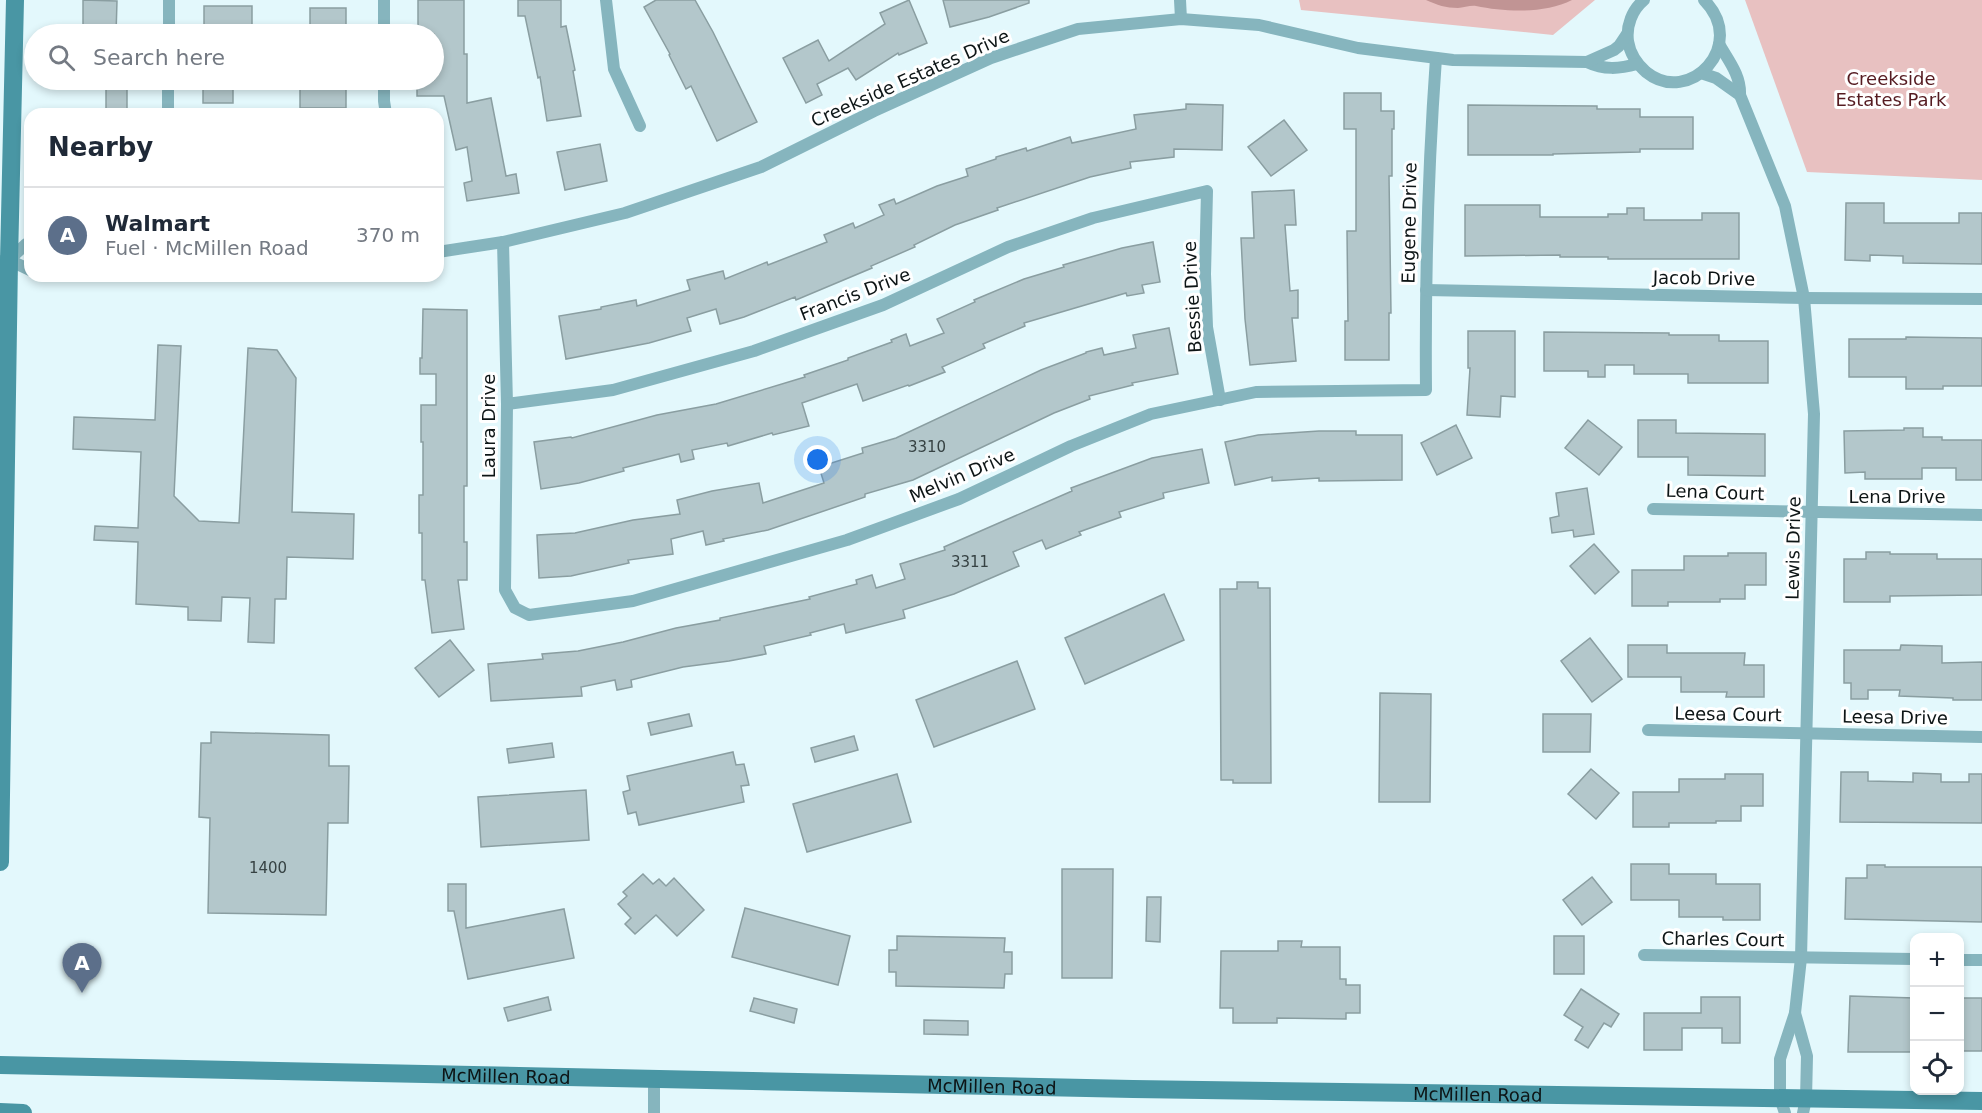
<!DOCTYPE html>
<html lang="en">
<head>
<meta charset="utf-8">
<style>
	body { margin:0; font-family:"DejaVu Sans",sans-serif; background:#f6f6f7; color:#1f2937 }
	.controls { position:absolute; right:18px; bottom:18px; display:grid; overflow:hidden; border-radius:12px; box-shadow:0 3px 9px #0003 }
	.controls button { width:54px; height:54px; display:grid; place-items:center; padding:0; border:0; border-bottom:2px solid #e0e1e3; background:#fff; color:#1f2937; font:30px sans-serif }
	.you { position:absolute; left:818px; top:460px; width:21px; height:21px; margin:-15px; border:4px solid #fff; border-radius:50%; background:#1a73e8; box-shadow:0 0 0 9px #1a73e833 }
	.badge { display:grid; place-items:center; width:39px; height:39px; border-radius:50%; background:#2563eb; color:#fff; font-size:20px; font-weight:700 }
	.pin { position:absolute; translate:-50% -50px; filter:drop-shadow(0 2px 3px #0008) }
	.pin::after { content:''; position:absolute; top:32px; width:21px; height:18px; background:inherit; clip-path:polygon(0 0,100% 0,50% 100%) }
	.list { margin:0; padding:0; list-style:none }
	h2 { display:flex; justify-content:space-between; align-items:center; height:78px; margin:0; padding:0 24px; font-size:26px }
	h2 small { font-size:20px; font-weight:400; color:#747a83 }
	.list li { display:grid; grid-template-columns:39px 1fr auto; gap:18px; align-items:center; box-sizing:border-box; height:96px; padding:0 24px; border-top:2px solid #e0e1e3 }
	.list b { display:block; font-size:22px; white-space:nowrap }
	.list p { margin:0; font-size:20px; white-space:nowrap; color:#747a83 }
	.list em { font-size:20px; font-style:normal; color:#747a83 }
	.icon { flex:none; width:33px; height:33px; fill:none; stroke:currentColor; stroke-width:2; stroke-linecap:round; stroke-linejoin:round }
	.map { position:relative; flex:none; width:1982px; height:1113px; overflow:hidden }
	.search { position:absolute; background:#fff; box-shadow:0 3px 9px #0003; left:24px; top:24px; width:420px; height:66px; display:flex; align-items:center; gap:15px; box-sizing:border-box; padding:0 21px; border-radius:33px; color:#747a83; font-size:22px }
	.panel { position:absolute; background:#fff; box-shadow:0 3px 9px #0003; left:24px; top:108px; width:420px; height:174px; border-radius:18px }
	.map>svg:first-child { display:block }
	.green { fill:#e8c1c1 }
	.water { fill:#c19494 }
	.building { fill:#b3c7cb; stroke:#8a9ea1; stroke-width:1.5 }
	.lines { fill:none; stroke-linecap:round; stroke-linejoin:round }
	.minor { stroke:#86b5be; stroke-width:12 }
	.secondary { stroke:#4996a4; stroke-width:18 }
	.labels { text-anchor:middle; dominant-baseline:central; stroke-width:6; stroke-linejoin:round; paint-order:stroke }
	.number-label { font-size:15px; fill:#364243 }
	.street-label { font-size:18px; fill:#0d1516; stroke:#fff }
	.park-label { font-size:18px; fill:#551b21; stroke:#fff }
</style>
</head>
<body>
<div class="map">
<svg width="1982" height="1113" viewBox="0 0 1982 1113">
	<rect width="100%" height="100%" fill="#e3f8fc"/>
	<g class="green">
		<polygon points="1299,0 1595,0 1553,35 1301,10"/>
		<polygon points="1745,0 1982,0 1982,180 1807,172"/>
	</g>
	<path class="water" d="M 1426,0 L 1572,0 C 1545,14 1505,12 1476,6 C 1471,5 1463,8 1458,8 C 1446,8 1437,5 1426,0 Z"/>
	<g class="building">
		<polygon points="83,0 117,1 116,34 83,34"/>
		<polygon points="418,0 464,0 464,54 467,54 467,103 491,98 506,176 516,174 519,193 467,201 464,183 472,181 467,147 456,150 444,96 417,96 417,80 434,80 434,34 418,34"/>
		<polygon points="518,0 561,0 561,27 566,26 575,70 573,71 581,116 547,121 540,77 538,78 525,16 518,16"/>
		<polygon points="656,0 695,0 713,32 757,122 717,141 691,86 686,89 669,55 670,54 644,7"/>
		<polygon points="909,0 927,43 899,55 898,53 856,80 848,68 817,84 822,95 806,103 783,58 818,40 829,61 885,24 880,13"/>
		<polygon points="943,0 1029,0 1029,3 989,17 950,27"/>
		<rect x="204" y="6" width="48" height="28"/>
		<rect x="310" y="8" width="36" height="26"/>
		<rect x="106" y="80" width="21" height="34"/>
		<rect x="203" y="80" width="30" height="23"/>
		<rect x="300" y="80" width="46" height="28"/>
		<polygon points="1344,93 1381,93 1381,111 1394,111 1394,129 1392,129 1392,176 1389,176 1391,313 1389,313 1389,360 1345,360 1345,321 1348,321 1347,231 1356,231 1356,129 1344,129"/>
		<polygon points="1186,104 1223,105 1222,150 1174,149 1174,157 1130,162 1131,168 1090,177 997,208 998,210 955,225 914,245 915,247 871,266 872,268 796,300 795,297 744,317 720,324 716,309 687,318 691,331 649,343 566,359 559,316 601,309 601,307 636,300 637,306 690,290 687,280 723,271 725,279 767,262 768,265 827,242 824,235 853,223 855,228 884,215 879,205 894,199 896,204 937,186 968,176 966,169 996,159 996,157 1026,148 1027,151 1070,137 1072,143 1136,129 1134,115 1186,109"/>
		<polygon points="1468,105 1597,106 1597,109 1640,109 1640,117 1693,117 1693,149 1640,149 1640,152 1553,154 1553,155 1468,155"/>
		<polygon points="1284,120 1307,150 1271,176 1248,147"/>
		<polygon points="600,144 607,181 565,190 557,152"/>
		<polygon points="1294,190 1296,225 1285,225 1290,291 1298,290 1298,318 1292,318 1296,361 1250,365 1245,319 1241,238 1254,238 1252,192"/>
		<polygon points="1846,203 1884,203 1884,223 1959,223 1959,213 1982,213 1982,264 1903,263 1903,256 1870,255 1870,261 1845,260"/>
		<polygon points="1465,205 1540,205 1540,217 1608,217 1608,214 1627,214 1627,208 1644,208 1644,220 1702,220 1702,213 1739,213 1739,259 1608,259 1608,257 1560,257 1560,255 1465,256"/>
		<polygon points="1153,242 1160,282 1142,285 1144,293 1127,296 1126,293 1024,323 1025,326 983,344 985,348 942,367 945,372 909,386 908,385 863,401 857,384 802,403 809,426 773,435 772,433 728,446 727,443 692,450 694,459 681,462 679,454 623,468 624,471 579,483 541,489 534,442 571,437 572,438 657,415 716,404 805,377 804,375 848,360 848,358 892,342 891,340 906,334 910,346 944,333 937,319 975,302 974,300 1024,279 1064,267 1063,265 1122,248"/>
		<polygon points="423,309 467,310 467,486 464,486 464,542 467,542 467,580 458,580 464,629 432,633 425,580 422,580 422,533 419,533 419,495 423,495 423,442 421,442 421,405 436,405 436,374 420,374 420,358 422,358"/>
		<polygon points="1169,328 1178,374 1132,383 1133,385 1089,396 1090,399 1054,413 913,480 865,494 865,497 768,530 723,539 724,541 706,545 703,531 671,539 673,554 628,560 629,563 571,576 539,578 537,535 575,533 633,520 680,514 677,500 712,491 759,483 763,503 824,483 819,467 863,453 862,448 896,438 1041,370 1086,353 1086,352 1102,348 1104,355 1136,348 1133,335"/>
		<polygon points="1468,331 1515,331 1515,397 1501,396 1500,417 1467,415 1470,368 1468,368"/>
		<polygon points="1544,332 1669,333 1669,335 1719,335 1719,341 1768,341 1768,383 1688,383 1688,374 1634,374 1634,365 1605,365 1605,377 1588,377 1588,371 1544,371"/>
		<polygon points="1906,337 1982,338 1982,386 1943,386 1943,389 1906,389 1906,377 1849,377 1849,339 1906,339"/>
		<polygon points="158,345 181,346 174,496 199,521 239,523 248,348 277,350 296,378 292,512 354,514 353,559 287,557 286,599 275,599 274,643 248,642 250,598 222,597 221,621 188,620 188,607 136,604 138,542 94,540 95,526 138,528 141,452 73,449 74,417 155,420"/>
		<polygon points="1588,420 1622,447 1599,475 1565,448"/>
		<polygon points="1638,420 1676,420 1676,433 1765,434 1765,476 1688,475 1688,457 1638,457"/>
		<polygon points="1456,425 1472,458 1437,475 1421,443"/>
		<polygon points="1904,428 1923,428 1923,437 1942,437 1942,440 1982,440 1982,480 1956,480 1956,468 1922,468 1922,479 1865,479 1865,472 1845,473 1844,431 1904,430"/>
		<polygon points="1319,431 1356,431 1356,435 1402,435 1402,480 1319,481 1319,478 1272,481 1272,477 1235,485 1225,442 1258,435"/>
		<polygon points="1202,449 1209,483 1163,493 1164,498 1119,512 1121,517 1079,532 1081,535 1046,549 1042,540 1013,552 1019,566 954,594 903,610 905,618 846,633 844,624 810,633 811,635 764,646 766,654 729,661 683,667 631,680 632,687 617,690 615,680 581,687 582,696 491,701 488,664 543,659 542,654 578,651 623,642 676,628 720,620 720,618 810,599 809,597 857,584 856,580 872,575 876,588 905,579 900,564 945,550 944,547 1072,491 1071,488 1152,458"/>
		<polygon points="1587,488 1594,534 1574,537 1573,530 1552,533 1550,518 1559,516 1556,493"/>
		<polygon points="1594,544 1619,572 1595,594 1570,566"/>
		<polygon points="1866,552 1890,552 1890,554 1937,554 1937,559 1982,559 1982,595 1890,596 1890,602 1844,602 1844,559 1866,559"/>
		<polygon points="1728,553 1766,553 1766,585 1745,585 1745,599 1720,599 1720,602 1668,602 1668,606 1632,606 1632,570 1684,570 1684,556 1728,556"/>
		<polygon points="1237,582 1258,582 1258,588 1270,588 1271,783 1233,783 1233,780 1221,780 1220,589 1237,589"/>
		<polygon points="1164,594 1184,640 1085,684 1065,638"/>
		<polygon points="1590,638 1622,679 1592,702 1561,661"/>
		<polygon points="450,640 474,670 439,697 415,668"/>
		<polygon points="1628,645 1667,645 1667,653 1745,653 1744,665 1764,665 1764,697 1726,697 1727,692 1681,692 1681,677 1628,677"/>
		<polygon points="1901,645 1942,646 1942,663 1982,662 1982,700 1953,700 1953,698 1899,696 1900,690 1868,690 1868,699 1851,699 1851,683 1844,683 1844,650 1900,650"/>
		<polygon points="1017,661 1035,709 934,747 916,700"/>
		<polygon points="1380,693 1431,694 1430,802 1379,802"/>
		<polygon points="689,714 692,726 651,735 648,723"/>
		<polygon points="1543,714 1591,714 1590,752 1543,752"/>
		<polygon points="211,732 329,735 329,766 349,766 348,823 328,823 326,915 208,913 210,818 199,817 201,743 211,743"/>
		<polygon points="854,736 858,750 815,762 811,748"/>
		<polygon points="552,743 554,757 509,763 507,749"/>
		<polygon points="733,752 736,765 744,764 749,785 741,786 744,802 639,825 636,812 628,814 623,792 630,790 627,776"/>
		<polygon points="1591,769 1619,793 1596,819 1568,794"/>
		<polygon points="1841,772 1868,772 1868,781 1913,782 1913,773 1941,774 1941,782 1969,782 1969,774 1982,774 1982,823 1840,822"/>
		<polygon points="897,774 911,822 807,852 793,804"/>
		<polygon points="1725,774 1763,774 1763,806 1741,806 1741,821 1716,821 1716,823 1669,823 1669,827 1633,827 1633,792 1679,792 1679,779 1725,779"/>
		<polygon points="586,790 589,840 481,847 478,797"/>
		<polygon points="1631,864 1669,864 1669,874 1716,874 1716,884 1760,884 1760,920 1723,920 1723,917 1679,917 1679,900 1631,900"/>
		<polygon points="1867,865 1885,865 1885,867 1982,867 1982,922 1845,919 1846,878 1867,878"/>
		<polygon points="1062,869 1113,869 1112,978 1062,978"/>
		<polygon points="643,874 653,884 659,879 666,886 674,878 704,910 677,936 656,915 635,934 625,924 631,918 618,904 627,896 623,892"/>
		<polygon points="1592,877 1612,902 1582,925 1563,900"/>
		<polygon points="448,884 466,884 466,928 564,909 574,958 468,979 454,911 448,911"/>
		<polygon points="1147,897 1161,897 1160,942 1146,941"/>
		<polygon points="745,908 850,936 838,985 732,957"/>
		<polygon points="897,936 1005,938 1004,952 1012,952 1012,974 1005,974 1004,988 896,986 896,972 889,972 889,950 897,950"/>
		<rect x="1554" y="936" width="30" height="38"/>
		<polygon points="1278,941 1302,941 1301,947 1340,947 1340,979 1346,979 1346,985 1360,985 1360,1013 1346,1013 1346,1019 1277,1018 1277,1023 1233,1023 1233,1008 1220,1008 1221,951 1278,951"/>
		<polygon points="1581,989 1619,1014 1611,1027 1604,1023 1588,1048 1575,1040 1583,1027 1564,1015"/>
		<polygon points="1850,996 1914,998 1914,1052 1848,1052"/>
		<polygon points="548,997 551,1010 508,1021 504,1008"/>
		<polygon points="1701,997 1740,997 1740,1043 1722,1043 1722,1028 1682,1028 1682,1050 1644,1050 1644,1013 1701,1013"/>
		<polygon points="754,998 797,1009 794,1023 750,1011"/>
		<polygon points="1962,998 1982,998 1982,1051 1961,1051"/>
		<polygon points="924,1020 968,1021 968,1035 924,1034"/>
	</g>
	<g class="lines">
		<g class="minor">
			<polyline points="606,0 614,69 640,126"/>
			<polyline points="1180,0 1181,19"/>
			<path d="M 1644,0 C 1632,10 1626,26 1628,41 C 1630,54 1636,63 1646,72 C 1689,107 1749,45 1704,0"/>
			<polyline points="169,34 169,0"/>
			<polyline points="384,34 384,0"/>
			<path d="M 1719,44 C 1728,60 1741,75 1740,95 L 1785,206 L 1804,298 L 1814,414 L 1801,958 L 1795,1013 L 1780,1059 L 1780,1098 L 1785,1113"/>
			<path d="M 1587,62 C 1604,70 1619,69 1637,64"/>
			<polyline points="1701,73 1716,78 1740,95"/>
			<polyline points="384,80 384,101 386,114"/>
			<polyline points="168,114 168,80"/>
			<path d="M 503,242 L 507,404 L 505,590 L 515,608 L 529,615 L 633,601 L 847,540 L 959,499 L 1071,446 L 1151,414 L 1256,392 L 1426,390 C 1425,279 1428,169 1436,58"/>
			<polyline points="438,252 503,242 625,213 761,167 874,111 991,58 1078,29 1181,19 1259,25 1358,48 1453,60 1587,62 1614,50 1619,46 1627,34"/>
			<polyline points="4,260 9,260 30,270"/>
			<polyline points="9,260 26,244 30,244"/>
			<polyline points="1426,290 1804,298 1982,299"/>
			<polyline points="507,404 613,390 754,351 883,305 1008,247 1093,218 1207,191 1205,274 1207,327 1220,400"/>
			<polyline points="1653,509 1982,515"/>
			<polyline points="1648,730 1982,737"/>
			<polyline points="1644,955 1914,959"/>
			<polyline points="1960,960 1982,960"/>
			<polyline points="1795,1013 1807,1056 1806,1099 1803,1113"/>
			<polyline points="654,1079 654,1113"/>
		</g>
		<g class="secondary">
			<polyline points="0,862 9,260 15,0"/>
			<path id="s1" d="M 0,1065 L 1133,1089 L 1982,1101"/>
			<polyline points="0,1112 23,1113"/>
		</g>
	</g>
	<g class="labels">
		<g class="number-label">
			<text x="927" y="447">3310</text>
			<text x="970" y="562">3311</text>
			<text x="268" y="868">1400</text>
		</g>
		<g class="street-label">
			<text transform="translate(910 78) rotate(-24)">Creekside Estates Drive</text>
			<text transform="translate(1409 223) rotate(-89)">Eugene Drive</text>
			<text transform="translate(1704 278) rotate(1)">Jacob Drive</text>
			<text transform="translate(855 294) rotate(-21)">Francis Drive</text>
			<text transform="translate(1192 297) rotate(-93)">Bessie Drive</text>
			<text transform="translate(488 426) rotate(-90)">Laura Drive</text>
			<text transform="translate(962 475) rotate(-23)">Melvin Drive</text>
			<text transform="translate(1715 492) rotate(2)">Lena Court</text>
			<text x="1897" y="496">Lena Drive</text>
			<text transform="translate(1793 548) rotate(-89)">Lewis Drive</text>
			<text transform="translate(1728 714) rotate(1)">Leesa Court</text>
			<text transform="translate(1895 717) rotate(1)">Leesa Drive</text>
			<text transform="translate(1723 939) rotate(1)">Charles Court</text>
			<text stroke="none"><textPath href="#s1" startOffset="506">McMillen Road</textPath></text>
			<text stroke="none"><textPath href="#s1" startOffset="992">McMillen Road</textPath></text>
			<text stroke="none"><textPath href="#s1" startOffset="1478">McMillen Road</textPath></text>
		</g>
		<g class="park-label">
			<text x="1891" y="78">Creekside<tspan x="1891" dy="21">Estates Park</tspan></text>
		</g>
	</g>
</svg>
<div class="controls">
<button>+</button>
<button>−</button>
<button><svg class="icon" aria-label="locate" viewBox="0 0 24 24"><circle cx="12" cy="12" r="6"/><path d="M12 2v4M12 18v4M2 12h4M18 12h4"/></svg></button>
</div>
<div class="you"></div>
<div class="pin badge" style="left:82px;top:993px;background:#5c6f8a">A</div>
<div class="search"><svg class="icon" aria-label="search" viewBox="0 0 24 24"><circle cx="10" cy="10" r="6"/><path d="M15 15l6 6"/></svg>Search here</div>
<section class="panel">
<h2>Nearby<small></small></h2>
<ul class="list">
<li><span class="badge" style="background:#5c6f8a">A</span><div><b>Walmart</b><p>Fuel · McMillen Road</p></div><em>370 m</em></li>
</ul>
</section>
</div>
</body>
</html>
